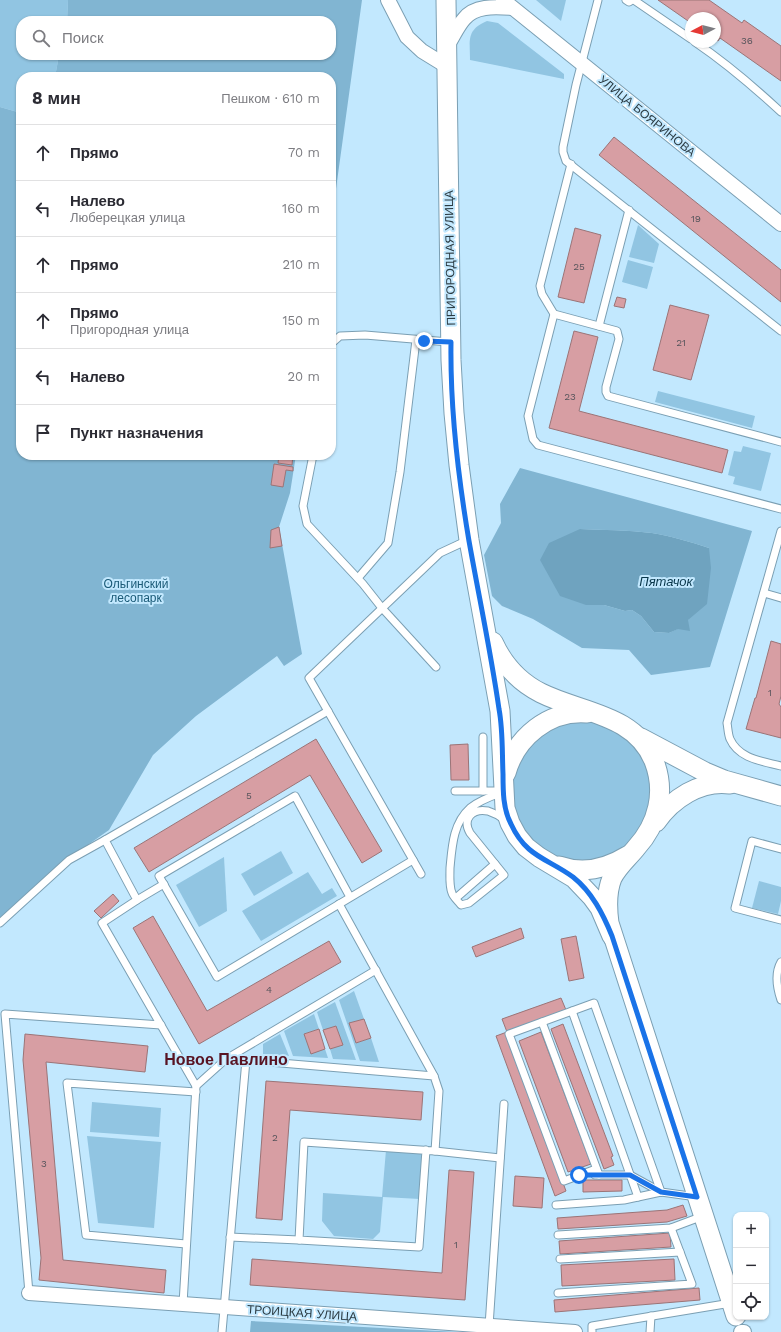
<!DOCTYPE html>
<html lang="ru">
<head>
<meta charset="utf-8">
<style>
	body { margin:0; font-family:"Work Sans",sans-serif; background:#f2f2f3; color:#2b2b33 }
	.controls { position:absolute; right:12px; bottom:12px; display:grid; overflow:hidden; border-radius:8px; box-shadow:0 1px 3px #0004 }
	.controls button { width:36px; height:36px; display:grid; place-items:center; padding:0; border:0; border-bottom:1px solid #e1e1e2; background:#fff; color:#2b2b33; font:20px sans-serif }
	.compass { position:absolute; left:685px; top:12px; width:36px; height:36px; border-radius:50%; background:#fff; box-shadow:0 1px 3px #0004; rotate:263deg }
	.stop { position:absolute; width:12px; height:12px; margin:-9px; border:3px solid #1a73e8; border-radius:50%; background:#fff }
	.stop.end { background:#1a73e8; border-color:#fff; box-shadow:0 1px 4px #0008 }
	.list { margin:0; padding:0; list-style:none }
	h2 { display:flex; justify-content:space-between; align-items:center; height:52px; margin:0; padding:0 16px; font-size:17px }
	h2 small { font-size:13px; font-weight:400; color:#7c7c81 }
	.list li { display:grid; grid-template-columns:26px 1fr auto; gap:12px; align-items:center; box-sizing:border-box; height:56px; padding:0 16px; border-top:1px solid #e1e1e2 }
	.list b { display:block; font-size:15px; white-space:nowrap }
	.list p { margin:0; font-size:13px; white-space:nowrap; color:#7c7c81 }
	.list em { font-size:13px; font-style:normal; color:#7c7c81 }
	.icon { flex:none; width:22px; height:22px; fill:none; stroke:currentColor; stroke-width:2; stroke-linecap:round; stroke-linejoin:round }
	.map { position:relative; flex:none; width:781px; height:1332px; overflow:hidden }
	.search { position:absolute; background:#fff; box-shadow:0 1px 3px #0004; left:16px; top:16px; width:320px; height:44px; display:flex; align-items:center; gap:10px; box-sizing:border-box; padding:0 14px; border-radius:16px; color:#7c7c81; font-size:15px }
	.panel { position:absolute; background:#fff; box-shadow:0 1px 3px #0004; left:16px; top:72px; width:320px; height:388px; border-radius:16px }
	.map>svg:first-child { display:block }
	.green { fill:#91c5e2 }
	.forest { fill:#81b5d2; fill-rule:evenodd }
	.water { fill:#6fa3bf }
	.building { fill:#d79ea3; stroke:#9b7477 }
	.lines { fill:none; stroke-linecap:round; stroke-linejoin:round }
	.lane-casing { stroke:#7b9fb3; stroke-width:9 }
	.street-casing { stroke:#7b9fb3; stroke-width:16 }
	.secondary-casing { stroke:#7b9fb3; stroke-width:21 }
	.lane { stroke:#fff; stroke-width:7 }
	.street { stroke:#fff; stroke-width:14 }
	.secondary { stroke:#fff; stroke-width:19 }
	.route { stroke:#1a73e8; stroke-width:5 }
	.labels { text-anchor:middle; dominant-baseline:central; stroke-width:4; stroke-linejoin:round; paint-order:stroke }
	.number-label { font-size:10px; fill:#56545b }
	.street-label { font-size:12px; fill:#2b3b43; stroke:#c2e8fe }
	.park-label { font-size:12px; fill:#1a5a77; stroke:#c2e8fe }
	.water-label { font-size:13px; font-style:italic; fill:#09374b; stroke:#c2e8fe }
	.district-label { font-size:16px; font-weight:bold; fill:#581322; stroke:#c2e8fe }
</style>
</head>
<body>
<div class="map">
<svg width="781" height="1332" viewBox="0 0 781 1332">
	<rect width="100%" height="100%" fill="#c2e8fe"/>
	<g class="green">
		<polygon points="0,0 68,0 67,21 21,21 21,55 59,55 55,77 21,77 21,113 0,107"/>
		<polygon points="536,0 566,0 561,21"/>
		<path d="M 487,21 L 498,23 L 564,74 L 564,79 L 470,60 C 470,40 466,30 487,21 Z"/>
		<polygon points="638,225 659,244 654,263 629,257"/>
		<polygon points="628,260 653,267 647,289 622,282"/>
		<polygon points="658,391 755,416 752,428 655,402"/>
		<polygon points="743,446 771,453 761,491 733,484 735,477 728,475 734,451 741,452"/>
		<circle cx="582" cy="791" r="70"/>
		<polygon points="281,851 293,873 254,896 241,874"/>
		<polygon points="224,857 227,911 199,927 176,885"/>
		<polygon points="308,872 322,894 332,888 337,896 261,941 242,911"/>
		<polygon points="759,881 781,887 781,901 778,914 752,908"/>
		<polygon points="354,991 364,1019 350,1023 356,1043 371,1038 379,1062 360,1061 339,1000"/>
		<polygon points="335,1002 356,1060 333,1059 330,1049 343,1045 336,1026 323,1030 317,1012"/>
		<polygon points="314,1014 319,1029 304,1034 311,1053 325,1049 328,1058 293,1056 284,1031"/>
		<polygon points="280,1034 289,1056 263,1054 263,1044"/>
		<polygon points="92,1102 161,1108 159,1137 90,1132"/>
		<polygon points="87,1136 161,1142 154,1228 98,1223"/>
		<polygon points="386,1150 423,1153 420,1199 383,1197 380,1232 373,1239 334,1236 322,1221 323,1193 382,1197"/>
	</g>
	<g class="forest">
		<polygon points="68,0 362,0 331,225 331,77 55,77 59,55 331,55 331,21 67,21"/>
		<polygon points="0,107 21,113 21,455 296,455 290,493 279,527 302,654 284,666 277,656 196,716 153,755 109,830 72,856 0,920"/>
		<path d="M 520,468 L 752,531 L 710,667 L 651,675 L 629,650 L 582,648 L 533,619 L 502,606 L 492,596 L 484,555 L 501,523 L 500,504 ZM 580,529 C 604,530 628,530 652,533 C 671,536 691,542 709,548 L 688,620 L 677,629 L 669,633 L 654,632 L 641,616 L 632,610 L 625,611 L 604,605 L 586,605 Z"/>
		<polygon points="251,1321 458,1332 250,1332"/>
	</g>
	<path class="water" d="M 580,529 C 604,530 628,530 652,533 C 671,536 691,542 709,548 L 711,568 L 707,604 L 688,620 L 690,631 L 678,629 L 669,633 L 654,632 L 641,616 L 632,610 L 625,611 L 604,605 L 586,605 L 560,596 L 540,560 L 549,543 Z"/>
	<g class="building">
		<polygon points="658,0 709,0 742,23 744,20 781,46 781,81 720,38 718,41 715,39 715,18 691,18 691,23"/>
		<polygon points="614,137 781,270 781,302 599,155"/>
		<polygon points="575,228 601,235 584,303 558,297"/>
		<polygon points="617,297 626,299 624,308 614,306"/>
		<polygon points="670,305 709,315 691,380 653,370"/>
		<polygon points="574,331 598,337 579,411 728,450 722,473 549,428"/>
		<polygon points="279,455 293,455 292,465 278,463"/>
		<polygon points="274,464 293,467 293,471 286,470 283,487 271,485"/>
		<polygon points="279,527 282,546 270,548 271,530"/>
		<polygon points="771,641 781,644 781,696 779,704 781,707 781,738 746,729 755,698 756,698"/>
		<polygon points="316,739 382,851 362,863 310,775 149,872 134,848"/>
		<polygon points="468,744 469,780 451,780 450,745"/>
		<polygon points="113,894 119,901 101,918 94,911"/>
		<polygon points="153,916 207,1011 329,941 341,962 199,1044 133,928"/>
		<polygon points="521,928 524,938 476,957 472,947"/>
		<polygon points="576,936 584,978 569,981 561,939"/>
		<polygon points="561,998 566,1010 507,1032 502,1019"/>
		<polygon points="364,1019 371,1038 356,1043 349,1023"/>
		<polygon points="563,1024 613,1156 611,1157 614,1165 604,1169 551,1029"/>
		<polygon points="336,1026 343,1045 330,1049 323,1030"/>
		<polygon points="319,1029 325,1049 311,1054 304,1034"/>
		<polygon points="507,1032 566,1191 555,1196 496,1036"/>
		<polygon points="541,1032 591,1164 568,1172 519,1041"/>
		<polygon points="25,1034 148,1046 145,1072 46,1062 63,1260 166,1270 164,1293 39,1280 41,1258 23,1060"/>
		<polygon points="266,1081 423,1092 421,1120 290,1110 282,1220 256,1218"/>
		<polygon points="449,1170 474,1172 465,1300 250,1285 252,1259 442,1273"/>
		<polygon points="515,1176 544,1178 542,1208 513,1206"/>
		<polygon points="583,1180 622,1180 622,1191 583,1192"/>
		<polygon points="683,1205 687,1216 667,1222 558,1229 557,1218 667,1210"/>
		<polygon points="670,1233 671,1247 560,1254 559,1241"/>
		<polygon points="674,1259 675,1280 562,1286 561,1265"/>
		<polygon points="699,1288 700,1300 555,1312 554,1300"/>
	</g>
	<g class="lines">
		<g class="lane-casing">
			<g id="lane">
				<polyline points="598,0 576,85 563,147 563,152 566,161 781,331"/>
				<polyline points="626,0 629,2 632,0"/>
				<polyline points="634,0 691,39"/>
				<path d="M 695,42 C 726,63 754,87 781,112"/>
				<polyline points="554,314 542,294 540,286 571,164"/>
				<polyline points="599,326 629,210"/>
				<polyline points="331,344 340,336 365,335 449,342"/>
				<polyline points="781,442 608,396 606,392 606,387 619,339 617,331 554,314 528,416 533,439 538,445 781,509"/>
				<polyline points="313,455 303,506 307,524 363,584 382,608 436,667"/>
				<path d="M 781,531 L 727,723 C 728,728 728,734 730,739 C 739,759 762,761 781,766"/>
				<polyline points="358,578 388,543 400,472 416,340"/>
				<polyline points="764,593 781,598"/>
				<polyline points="483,737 483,791"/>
				<polyline points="455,791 501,791"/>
				<path d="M 503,792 C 492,796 480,800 470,808 C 453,823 452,847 450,868 C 450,875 449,886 452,893 C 453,897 458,901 461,905 L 469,903 L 504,875 L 470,833 C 462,819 472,808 488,811 C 494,813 500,816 505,820"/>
				<polyline points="781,849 752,841 735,908 781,920"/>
				<polyline points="421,874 309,678 440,553 468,540"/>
				<polyline points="350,897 295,796 159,876 217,977 413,860"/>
				<polyline points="456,898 495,864"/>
				<polyline points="137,900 164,884"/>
				<polyline points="339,904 434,1076"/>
				<polyline points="0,923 69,860 105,840"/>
				<path d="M 781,962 C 774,974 777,988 781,1000"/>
				<polyline points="572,1011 638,1197"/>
				<polyline points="542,1022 599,1175"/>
				<polyline points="226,1059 376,970"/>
				<polyline points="196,1086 102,923 137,900 105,840 328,711"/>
				<polyline points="426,1150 419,1247 299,1240 304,1142 435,1151 500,1158"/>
				<polyline points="596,1169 564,1181 509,1034 594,1003 661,1192"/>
				<polyline points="595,1175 630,1175 661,1192"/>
				<polyline points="556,1205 624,1200 661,1192 697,1197"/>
				<polyline points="558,1235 671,1228 703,1216"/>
				<polyline points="230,1237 299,1240"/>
				<polyline points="186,1244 86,1235 67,1083 196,1092"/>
				<polyline points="560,1259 680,1252"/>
				<polyline points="29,1293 5,1014 161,1025"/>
				<polyline points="558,1293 692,1284 671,1228"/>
				<polyline points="183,1304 196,1086 226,1059 246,1060"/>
				<polyline points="489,1326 504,1104"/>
				<polyline points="222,1332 246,1060 434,1076 439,1091 435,1151"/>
				<polyline points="592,1332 592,1326 731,1303"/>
				<polyline points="650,1332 651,1316"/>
			</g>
		</g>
		<g class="street-casing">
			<g id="street">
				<polyline points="388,0 407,37 422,51 448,67"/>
				<polyline points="503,0 781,224"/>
				<path d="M 447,46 C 453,37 457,27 464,19 C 475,5 496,7 512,8"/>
				<polyline points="29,1293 575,1332"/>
				<polyline points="741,1332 744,1332"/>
			</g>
		</g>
		<g class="secondary-casing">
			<g id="secondary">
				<polyline points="446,0 451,360 454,413 459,465 469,540 500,711 505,808 510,823 517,836 526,847 539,857 574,878 592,897 600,908 612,936"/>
				<path d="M 493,642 C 503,664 519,682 541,693 C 581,713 635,714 654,761 C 666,792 658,824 636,848 C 628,858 618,866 612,878 C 606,893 607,908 609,923 L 736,1316"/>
				<polyline points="641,738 705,772 724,780 781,796"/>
				<path d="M 506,773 C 516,737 549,710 587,713"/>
				<path d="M 656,822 C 672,799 700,780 730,784"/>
				<path d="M 559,866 C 582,874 606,869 627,856"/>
			</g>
		</g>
		<use href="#lane" class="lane"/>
		<use href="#street" class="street"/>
		<use href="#secondary" class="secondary"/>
	</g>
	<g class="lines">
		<path class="route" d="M 424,341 L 451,342 C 450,408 458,476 469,541 C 479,597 491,653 499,709 C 503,730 502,752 503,774 C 503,791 503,809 511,824 C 526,857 547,858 573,877 C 592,892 603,914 612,936 L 697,1197 L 661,1192 L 630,1175 L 579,1175"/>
	</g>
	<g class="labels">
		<g class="number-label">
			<text x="747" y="40">36</text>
			<text x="696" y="218">19</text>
			<text x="579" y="266">25</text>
			<text x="681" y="342">21</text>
			<text x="570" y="396">23</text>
			<text x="770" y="692">1</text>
			<text x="249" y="795">5</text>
			<text x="269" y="989">4</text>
			<text x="275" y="1137">2</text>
			<text x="44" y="1163">3</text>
			<text x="456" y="1244">1</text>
		</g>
		<g class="street-label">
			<text transform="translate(647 116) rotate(39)">УЛИЦА БОЯРИНОВА</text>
			<text transform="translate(450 258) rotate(-91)">ПРИГОРОДНАЯ УЛИЦА</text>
			<text transform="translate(302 1313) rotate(4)">ТРОИЦКАЯ УЛИЦА</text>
		</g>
		<g class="park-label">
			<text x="136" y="584">Ольгинский<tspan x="136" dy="14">лесопарк</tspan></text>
		</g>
		<g class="water-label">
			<text x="666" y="581">Пятачок</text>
		</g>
		<g class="district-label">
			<text x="226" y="1059">Новое Павлино</text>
		</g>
	</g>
</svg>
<div class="controls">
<button>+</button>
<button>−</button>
<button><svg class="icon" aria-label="locate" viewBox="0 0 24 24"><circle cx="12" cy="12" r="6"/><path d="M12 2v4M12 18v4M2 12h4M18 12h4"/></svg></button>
</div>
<svg class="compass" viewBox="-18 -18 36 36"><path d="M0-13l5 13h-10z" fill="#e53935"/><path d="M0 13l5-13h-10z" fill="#7c7c81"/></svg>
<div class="stop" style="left:579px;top:1175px"></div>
<div class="stop end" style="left:424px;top:341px"></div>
<div class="search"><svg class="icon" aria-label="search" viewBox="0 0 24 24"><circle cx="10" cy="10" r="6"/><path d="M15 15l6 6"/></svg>Поиск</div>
<section class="panel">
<h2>8 мин<small>Пешком · 610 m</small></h2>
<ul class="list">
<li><svg class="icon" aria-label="ahead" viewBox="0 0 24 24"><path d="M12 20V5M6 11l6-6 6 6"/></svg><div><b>Прямо</b></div><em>70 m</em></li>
<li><svg class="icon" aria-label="left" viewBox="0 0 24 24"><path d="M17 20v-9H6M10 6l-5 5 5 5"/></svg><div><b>Налево</b><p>Люберецкая улица</p></div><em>160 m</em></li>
<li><svg class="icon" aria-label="ahead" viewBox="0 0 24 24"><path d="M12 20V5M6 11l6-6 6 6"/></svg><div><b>Прямо</b></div><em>210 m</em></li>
<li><svg class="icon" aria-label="ahead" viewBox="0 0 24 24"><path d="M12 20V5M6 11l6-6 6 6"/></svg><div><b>Прямо</b><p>Пригородная улица</p></div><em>150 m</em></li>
<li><svg class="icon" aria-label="left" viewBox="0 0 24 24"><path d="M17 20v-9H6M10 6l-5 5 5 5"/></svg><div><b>Налево</b></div><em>20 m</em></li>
<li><svg class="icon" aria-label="arrive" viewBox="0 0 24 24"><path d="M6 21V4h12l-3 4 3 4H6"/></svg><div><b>Пункт назначения</b></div></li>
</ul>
</section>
</div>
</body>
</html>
